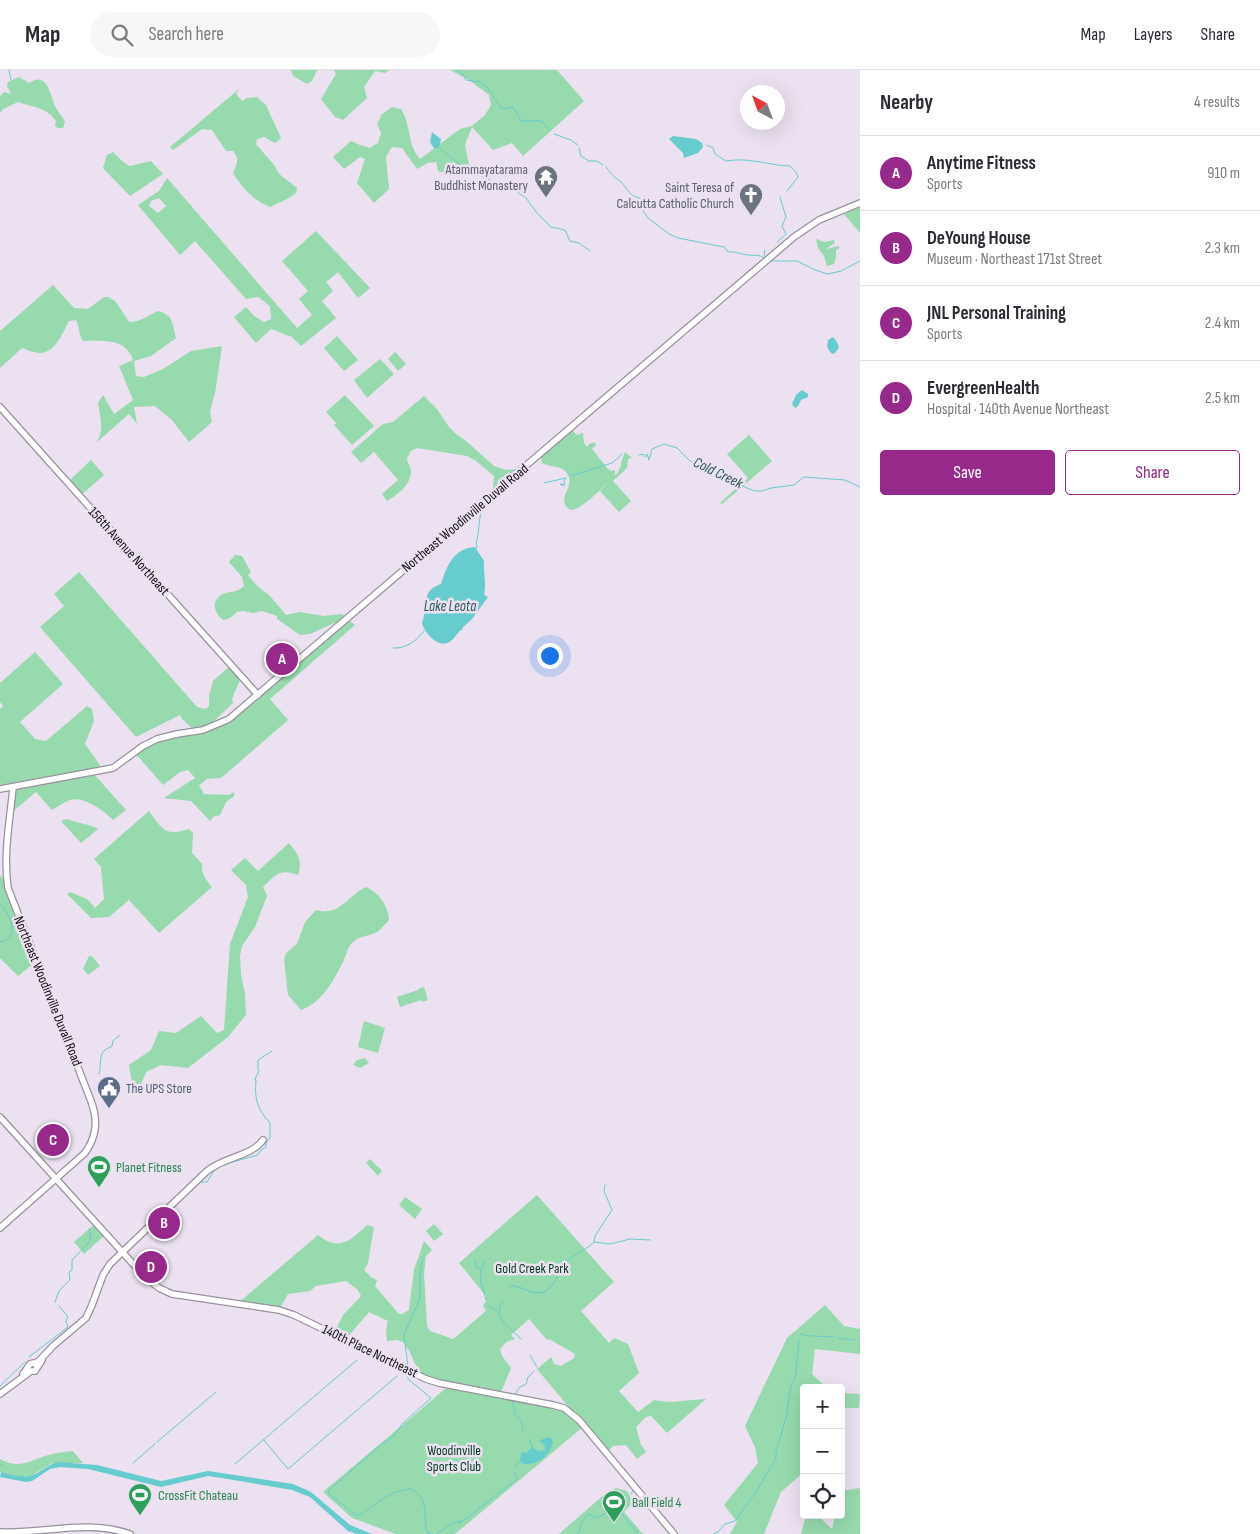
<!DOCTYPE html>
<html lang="en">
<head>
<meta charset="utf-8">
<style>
	body { margin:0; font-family:"Sofia Sans Condensed",sans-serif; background:#f7f7f7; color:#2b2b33 }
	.controls { position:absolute; right:15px; bottom:15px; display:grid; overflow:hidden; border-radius:5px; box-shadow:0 5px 20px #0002 }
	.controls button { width:45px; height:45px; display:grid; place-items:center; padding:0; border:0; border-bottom:1px solid #e1e1e2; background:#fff; color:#2b2b33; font:25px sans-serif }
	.compass { position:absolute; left:740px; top:15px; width:45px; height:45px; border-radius:50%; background:#fff; box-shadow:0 5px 20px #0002; rotate:319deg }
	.you { position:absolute; left:549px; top:585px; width:18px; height:18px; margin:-12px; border:4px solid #fff; border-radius:50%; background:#1a73e8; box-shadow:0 0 0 8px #1a73e833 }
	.badge { display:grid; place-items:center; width:32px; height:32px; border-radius:50%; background:#96298a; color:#fff; font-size:16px; font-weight:700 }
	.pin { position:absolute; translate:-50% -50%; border:2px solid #fff; box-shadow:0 1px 5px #0006 }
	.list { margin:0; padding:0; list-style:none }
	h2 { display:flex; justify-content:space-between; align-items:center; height:65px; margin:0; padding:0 20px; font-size:21px }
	h2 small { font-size:16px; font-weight:400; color:#7c7c81 }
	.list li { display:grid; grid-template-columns:32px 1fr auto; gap:15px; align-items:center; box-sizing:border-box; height:75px; padding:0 20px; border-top:1px solid #e1e1e2 }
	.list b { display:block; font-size:19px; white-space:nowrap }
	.list p { margin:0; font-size:16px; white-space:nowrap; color:#7c7c81 }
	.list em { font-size:16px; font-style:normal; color:#7c7c81 }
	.actions { display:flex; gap:10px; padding:15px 20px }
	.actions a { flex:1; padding:11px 0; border:1px solid #96298a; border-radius:5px; text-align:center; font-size:18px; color:#96298a }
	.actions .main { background:#96298a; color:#fff }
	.icon { flex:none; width:28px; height:28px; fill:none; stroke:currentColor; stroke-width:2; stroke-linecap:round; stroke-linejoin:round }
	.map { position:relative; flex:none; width:860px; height:1464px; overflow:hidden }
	header { display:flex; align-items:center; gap:30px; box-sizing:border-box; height:70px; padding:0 25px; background:#fff; border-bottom:1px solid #e1e1e2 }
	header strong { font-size:24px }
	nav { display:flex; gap:28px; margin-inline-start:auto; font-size:18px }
	.search { width:350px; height:45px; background:#f7f7f7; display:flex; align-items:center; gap:12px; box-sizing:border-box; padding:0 18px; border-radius:28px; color:#7c7c81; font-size:19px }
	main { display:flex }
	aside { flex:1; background:#fff }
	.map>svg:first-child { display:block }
	.green { fill:#97daad; fill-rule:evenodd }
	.water { fill:#66ccce }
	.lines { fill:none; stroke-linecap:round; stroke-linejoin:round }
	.stream { stroke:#66ccce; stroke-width:1 }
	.major-casing { stroke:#9a919f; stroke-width:8 }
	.major { stroke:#fff; stroke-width:5.5 }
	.labels { text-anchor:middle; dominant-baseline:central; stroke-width:5; stroke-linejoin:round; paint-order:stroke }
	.worship-label { font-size:14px; fill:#5b616d; stroke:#ebe1f0; text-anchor:end }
	.street-label { font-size:14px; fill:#110d12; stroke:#ebe1f0 }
	.service-label { font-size:14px; fill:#4e5e75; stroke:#ebe1f0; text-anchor:start }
	.leisure-label { font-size:14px; fill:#27864d; stroke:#ebe1f0; text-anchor:start }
	.park-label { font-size:14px; fill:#023a1e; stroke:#ebe1f0 }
	.water-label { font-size:15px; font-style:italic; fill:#2b5859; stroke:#ebe1f0 }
</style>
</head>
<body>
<header>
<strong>Map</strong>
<div class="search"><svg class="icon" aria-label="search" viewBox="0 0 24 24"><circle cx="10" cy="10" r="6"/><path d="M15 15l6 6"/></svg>Search here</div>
<nav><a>Map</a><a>Layers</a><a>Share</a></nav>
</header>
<main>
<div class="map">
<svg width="860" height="1464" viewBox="0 0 860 1464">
	<rect width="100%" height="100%" fill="#ebe1f0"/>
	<g class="green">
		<polygon points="291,0 317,0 312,11 307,14 293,6"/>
		<polygon points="334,0 389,0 385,3 375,1 364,17 367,28 343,50 335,47 321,29 336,4"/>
		<path d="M 450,0 L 557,0 L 584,31 L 523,86 L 512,73 L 493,80 L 472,57 L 465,75 L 469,94 C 459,103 451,106 438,101 L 436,92 L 428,93 L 417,99 L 402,78 L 392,77 L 386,87 L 389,119 L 374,133 L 357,113 L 365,89 L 360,87 L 344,99 L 333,87 L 351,71 L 360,75 L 370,78 L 378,73 L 381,63 L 377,54 L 382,44 L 392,37 L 401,39 C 412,56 406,73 420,89 L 460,59 L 472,56 L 485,45 L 491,35 L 489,25 L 469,10 Z"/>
		<path d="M 19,7 L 29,13 C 48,0 50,26 56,38 C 59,43 62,46 65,52 L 63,58 L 58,58 L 55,56 L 56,51 C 48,38 32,37 18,32 L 3,39 L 0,43 L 0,26 L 4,22 L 11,24 L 7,16 L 8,12 Z"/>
		<path d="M 239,19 L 236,24 L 242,31 L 247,28 L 257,27 L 266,35 L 281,68 L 275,73 L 264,67 L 257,69 L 256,74 L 274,95 L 279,104 L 297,118 L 296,123 L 287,129 L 270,137 C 254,131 242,118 233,103 C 237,94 240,89 233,81 L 226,81 L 212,60 L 202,59 L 173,80 L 170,77 Z"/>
		<polygon points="113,82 123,92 130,96 151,91 163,104 130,126 103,98 107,85"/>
		<path d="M 167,108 L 297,258 L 312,245 L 299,229 L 308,221 L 282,191 L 316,161 L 370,218 L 358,228 L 338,202 L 326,212 L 333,221 L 322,231 L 336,248 L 301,276 L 292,267 L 271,259 L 256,273 L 234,247 L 246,237 L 254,246 L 264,252 L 271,249 L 270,236 L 258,227 L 246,229 L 195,171 L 180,185 L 138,135 L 159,121 ZM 159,128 L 166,136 L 158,143 L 149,136 L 151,131 Z"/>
		<polygon points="860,137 860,163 844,144"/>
		<polygon points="816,169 825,172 834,170 835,173 827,178 827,179 838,176 840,178 836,180 836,188 834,194 827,196 824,186 818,178"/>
		<path d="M 53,215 L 74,238 L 88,239 L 104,227 L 109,227 L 116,232 L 129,252 C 141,252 147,246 158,241 C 174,245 172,254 176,268 L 151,286 L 134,291 L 136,306 L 144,307 L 163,299 L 191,281 L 222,276 L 215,323 L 210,341 L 212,352 L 189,372 L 172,350 L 155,336 L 134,337 L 137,354 L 129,344 L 96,373 C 105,362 100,346 98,333 L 103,325 L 114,344 L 133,330 L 119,296 L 133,290 C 126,268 103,271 83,271 C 78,264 80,257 76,250 L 69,251 C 63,262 55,284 39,283 C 33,282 27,280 22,278 L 0,298 L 0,261 Z"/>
		<polygon points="337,266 358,290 344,301 324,278"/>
		<polygon points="395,282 406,294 398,301 388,289"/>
		<polygon points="380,289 394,304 367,328 354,310"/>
		<polygon points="345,325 374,356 352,375 334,355 336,353 326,342"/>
		<path d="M 424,326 L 437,339 L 449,357 L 456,364 L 465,370 L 494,396 L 506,400 L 520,399 L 497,419 L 493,418 L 494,406 L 476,391 L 467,386 L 417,378 L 411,381 L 407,388 C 407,393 412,398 411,404 C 409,416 397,425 387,431 L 382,424 L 398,410 L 374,382 L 361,393 L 351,382 L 383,354 L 393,352 Z"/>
		<path d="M 570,361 L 573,361 L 577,365 L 583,363 L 584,373 L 587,377 L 589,374 L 595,372 L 596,375 L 592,379 L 608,399 L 611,401 L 615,400 L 615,405 L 617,404 L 621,396 L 621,393 L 625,382 L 631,387 L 631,388 L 628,389 L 627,398 L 613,411 L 631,431 L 619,442 L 600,421 L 611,409 C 605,415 577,445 569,439 C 554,427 580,415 564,400 C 559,396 550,397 542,393 L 541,387 Z"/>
		<polygon points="749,365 772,391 722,434 720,433 748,408 727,384"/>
		<polygon points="91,390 104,405 80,426 68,412"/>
		<path d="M 235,485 L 242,486 L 251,502 L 248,505 L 256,515 L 270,526 L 286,545 L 299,542 L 324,546 L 342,544 L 355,555 L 270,629 L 288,650 L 221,708 L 207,709 L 199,715 L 204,724 L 229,725 L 234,722 L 234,726 L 226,732 L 220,745 L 213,747 L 210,751 L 191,731 L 164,728 L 195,708 L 188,700 L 180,702 L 163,715 L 135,683 L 150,672 L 195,661 L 182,649 L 180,645 L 136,667 L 40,557 L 64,536 L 54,524 L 79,502 L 197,637 L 206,639 L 209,636 L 209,626 L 213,611 L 230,596 L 241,607 L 232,629 L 233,633 L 214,651 L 212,657 L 223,652 L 341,550 L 310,564 L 300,565 L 277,549 L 277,546 L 262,541 L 253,543 L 243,541 L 237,542 L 230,548 L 224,550 C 212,543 211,527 226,523 C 234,521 238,522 244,516 L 242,507 L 229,492 Z"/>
		<path d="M 35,582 L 63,614 L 20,652 L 35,669 L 46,671 L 87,636 L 92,639 L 94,651 L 85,674 L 104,701 L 93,703 L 126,740 L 113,750 C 104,741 84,726 70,730 C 64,732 57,737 52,740 L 36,722 L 11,743 L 13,717 L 0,719 L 0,639 L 3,636 L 0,632 L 0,613 Z"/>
		<path d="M 149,741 C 162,759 165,767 189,759 L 193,763 L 192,783 L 202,794 C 201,804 206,810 212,817 L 159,863 L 129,830 L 109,847 L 91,848 L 67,824 L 70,822 L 87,829 L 95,838 L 104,829 L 101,797 L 94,789 Z"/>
		<path d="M 67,749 C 75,752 92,755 98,759 L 81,773 L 61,751 Z"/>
		<path d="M 289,773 C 298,784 303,791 298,805 C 280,798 275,805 263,817 L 267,826 L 255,857 L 242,876 L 240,886 L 241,905 L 245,924 L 246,945 L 228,967 L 188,998 L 161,995 L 146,1002 L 138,1022 L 132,1013 L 129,995 L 151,980 L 159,961 L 176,963 L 201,946 L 217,963 L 224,960 L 230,874 L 248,827 L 246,815 L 231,800 L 245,788 L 258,801 Z"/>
		<polygon points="0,805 3,809 7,826 33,894 18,906 0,888"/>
		<path d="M 366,817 C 379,823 388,835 389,850 C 385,854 380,861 375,863 C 365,867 358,866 351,874 C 347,879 346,886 343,892 C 333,911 322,933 301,940 L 288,925 L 284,889 L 286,883 L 297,874 L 305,852 L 316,840 C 320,841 325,842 328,841 C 344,839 352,823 366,817 Z"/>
		<polygon points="89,886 93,887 100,896 88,905 83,899"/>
		<polygon points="424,917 428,930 422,932 421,930 400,937 397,927 418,920 418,919"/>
		<polygon points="364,951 385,958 378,983 358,977"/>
		<polygon points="365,988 369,993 360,998 353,995 357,990"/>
		<polygon points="370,1089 382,1101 378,1106 366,1093"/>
		<path d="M 537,1125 L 614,1212 L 581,1241 L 609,1273 L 614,1268 L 628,1274 L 639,1303 L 619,1321 L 638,1342 L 654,1330 L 668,1332 L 706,1329 L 667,1363 L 651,1346 L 646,1347 L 636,1357 L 641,1375 L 646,1382 L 637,1389 L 626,1375 L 613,1376 L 607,1383 L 537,1299 L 551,1287 L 554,1294 L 561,1296 L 574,1288 L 575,1284 L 549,1269 L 547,1270 L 529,1249 L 511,1265 L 515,1269 L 506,1272 L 500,1279 L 502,1286 L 511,1298 L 500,1325 L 426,1309 L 414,1292 L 410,1282 L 403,1272 L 397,1270 L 387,1271 L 386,1260 L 388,1251 L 369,1242 L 345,1270 L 333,1264 L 344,1244 L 361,1226 L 358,1220 L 346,1211 L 316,1216 L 310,1221 L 288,1224 L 279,1240 L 237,1234 L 318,1165 C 339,1182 350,1171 367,1155 L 374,1157 L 368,1193 L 364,1200 L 371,1207 L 377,1210 L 375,1216 L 399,1244 L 402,1244 L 409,1240 L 414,1200 L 424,1171 L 432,1180 L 426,1186 L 424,1203 L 427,1256 L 430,1261 L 453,1269 L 486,1241 L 483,1236 L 486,1231 L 486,1226 L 459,1193 Z"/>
		<polygon points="405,1127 422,1139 415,1149 399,1135"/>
		<polygon points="96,1153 106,1164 84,1184 74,1172"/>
		<polygon points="434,1154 443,1164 434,1171 426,1161"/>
		<polygon points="825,1235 844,1256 860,1259 860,1284 815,1279 812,1304 827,1318 804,1318 804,1402 781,1422 764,1464 730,1464 737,1452 724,1435 758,1393 755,1377 745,1356 787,1268"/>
		<polygon points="445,1319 456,1319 554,1337 570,1344 583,1357 455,1464 396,1464 352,1448 323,1422"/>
		<polygon points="841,1323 860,1324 859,1338 841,1338"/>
		<path d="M 73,1381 L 83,1393 L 53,1393 L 30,1406 L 21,1407 L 0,1402 L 0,1389 C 18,1399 28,1392 45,1386 C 54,1383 64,1382 73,1381 Z"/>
		<polygon points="616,1418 627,1421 633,1432 624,1442 643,1464 559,1464 607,1422 608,1424"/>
		<polygon points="859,1418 860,1421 860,1464 801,1464 806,1445 817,1445 832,1459 835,1445 841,1445 842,1421"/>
	</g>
	<g class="water">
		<polygon points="432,62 441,69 440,75 437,78 434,78 430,72"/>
		<polygon points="673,66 696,69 702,73 703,77 698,83 684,88 683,83 669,69"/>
		<polygon points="690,127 701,132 695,140 687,131"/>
		<polygon points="833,267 837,272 839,278 834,284 831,283 827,277 828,270"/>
		<polygon points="802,320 808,324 808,327 801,330 798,336 795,338 792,334 796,325"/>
		<path d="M 475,477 L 484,491 C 483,502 487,513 484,525 L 488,527 L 472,549 L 462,558 L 463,559 C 458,561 457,565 452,570 C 440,581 425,564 422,553 C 429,534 420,521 441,514 C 446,498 453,478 475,477 Z"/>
		<path d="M 548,1367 L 551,1368 L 553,1373 C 548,1387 538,1395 523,1394 L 520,1390 L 521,1383 L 524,1382 L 526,1383 L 532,1377 L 539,1382 L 542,1380 L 545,1381 L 545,1375 L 539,1371 Z"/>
		<path d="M 57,1392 L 97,1395 L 161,1411 L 208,1401 L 293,1414 L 311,1422 L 350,1455 L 372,1464 L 357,1464 L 348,1461 L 310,1427 L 292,1420 L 222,1408 L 208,1406 L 161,1417 L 88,1399 L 60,1397 L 50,1399 L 32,1411 L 26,1412 L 0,1407 L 1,1402 C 10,1404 20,1408 29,1406 C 39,1404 47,1395 57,1392 Z"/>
	</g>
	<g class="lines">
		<g class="stream">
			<polyline points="9,0 11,10"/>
			<polyline points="457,0 462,3 466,10 480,12 487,17 502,39 513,37 521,51 541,51 549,59"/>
			<polyline points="554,64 571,70 578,75"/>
			<path d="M 707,75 L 713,78 L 715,84 L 726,91 C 750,87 766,95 790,96 L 796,102 L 798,107 L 787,121"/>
			<path d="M 439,77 C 447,87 476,105 490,110"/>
			<polyline points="579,78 581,86 589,91 597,91 603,95"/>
			<path d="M 606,97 C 613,106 612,105 621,112 C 628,119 629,126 640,128 L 641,138 L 648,148 L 669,164 L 678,168 L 724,177 L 728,182 C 736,181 742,185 749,185 C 755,186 759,184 764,188"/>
			<polyline points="496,114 516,121 526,128 537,143 551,157 565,160 570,171 579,173 590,181"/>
			<polyline points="777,172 786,164 782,156 786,147 780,127"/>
			<polyline points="764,186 765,180"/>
			<polyline points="771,191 797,191 815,200 828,204 841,201 860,191"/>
			<polyline points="639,385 643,384 645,387 647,384 649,390 652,379 664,374 677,378 690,391 717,401 725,408 754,421 762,421 771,418 794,415 804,407 845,410 860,417"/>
			<polyline points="570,406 612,393 622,384"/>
			<polyline points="544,413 566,408 564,411 565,415 560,414 563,416"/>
			<polyline points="492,428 499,423"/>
			<path d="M 477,478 L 476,473 C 481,459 476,445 487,432"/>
			<path d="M 393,578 C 407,579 417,570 425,560"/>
			<path d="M 0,834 C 10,843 21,869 0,872"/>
			<path d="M 99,1004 C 102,997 98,985 105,980 C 107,978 110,978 112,976 L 113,971 L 120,965"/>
			<path d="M 222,1095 L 258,1085 L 261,1080 L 266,1077 L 266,1073 L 270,1068 L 270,1053 C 258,1040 254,1029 256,1011 L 255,1009 L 259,1001 L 258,999 L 258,990 L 272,981"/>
			<polyline points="201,1112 207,1112 213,1102 219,1097"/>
			<polyline points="594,1172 595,1166 612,1140 604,1121 605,1115"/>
			<path d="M 82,1180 C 89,1173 93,1169 89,1159"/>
			<polyline points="475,1190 476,1197 481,1200 481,1212 486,1230"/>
			<polyline points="482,1199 485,1191"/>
			<path d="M 510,1216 C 520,1215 527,1222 537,1223 C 553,1223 556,1206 563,1196 C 570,1184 585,1182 594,1172 L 610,1174 L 630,1169 L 650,1170"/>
			<polyline points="55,1232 59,1221 70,1210 69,1202 72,1200 72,1190 81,1181"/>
			<path d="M 489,1236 L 499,1243 C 502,1253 513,1261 521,1269"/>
			<polyline points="500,1242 499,1236 503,1232"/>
			<path d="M 800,1264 C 810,1267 822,1266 833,1267"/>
			<polyline points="837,1268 854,1270"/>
			<polyline points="530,1285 537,1297"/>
			<polyline points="29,1287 68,1257 66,1251 68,1247 59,1236"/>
			<polyline points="408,1297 404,1265 420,1229 420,1205 423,1187"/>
			<path d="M 407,1302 L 408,1309 L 431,1328 L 403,1353 L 391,1369 L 383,1373 L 330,1419 L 328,1423 L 357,1446 C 373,1439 383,1424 401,1421 C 404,1421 406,1419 409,1419 C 415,1419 421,1426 423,1432 C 427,1442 423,1452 428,1463 L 432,1464"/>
			<polyline points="0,1316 25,1292"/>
			<polyline points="515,1324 520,1317 526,1314 528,1307 534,1301"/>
			<polyline points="512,1331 514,1338"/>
			<polyline points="515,1339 514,1343 521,1351 523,1361"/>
			<polyline points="263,1369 288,1399 397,1306"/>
			<polyline points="530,1369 532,1377"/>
			<polyline points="157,1372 216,1322"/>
			<polyline points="133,1393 155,1374"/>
			<polyline points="0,1394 2,1395"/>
			<polyline points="235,1394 357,1290"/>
			<polyline points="514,1397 521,1392"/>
			<polyline points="640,1419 657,1439"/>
			<polyline points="631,1424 634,1419"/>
			<polyline points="620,1441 638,1464"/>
			<polyline points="458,1455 518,1408 515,1403"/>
			<polyline points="436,1464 453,1453 462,1451"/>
			<polyline points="450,1464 455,1459"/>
			<polyline points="578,1464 582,1452 588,1444 597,1448 611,1441 621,1441"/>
			<polyline points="713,1464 718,1462 725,1454 735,1451 758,1419 776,1388 776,1382 786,1348 791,1315 795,1309 799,1271"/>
		</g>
		<g class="major-casing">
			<g id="major">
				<polyline points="0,337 258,625"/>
				<polyline points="0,719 113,698 143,676 157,669 177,664 203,660 229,649 794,167 819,150 860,133"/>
				<polyline points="0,1047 144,1206 159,1218 172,1224 279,1240 294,1245 426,1309 439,1313 553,1335 564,1338 579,1350 674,1464"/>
				<path d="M 0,1158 L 85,1083 C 97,1066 98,1050 91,1031 L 8,818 C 3,785 10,750 13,717"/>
				<path d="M 35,1293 L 39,1291 L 53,1276 L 86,1248 L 92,1235 L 103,1205 L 110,1194 L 207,1101 C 224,1087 252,1086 263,1070"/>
				<polyline points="23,1304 30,1294 34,1293 37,1295"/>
				<polyline points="0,1324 31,1301 35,1301 42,1290"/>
				<path d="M 0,1462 C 43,1464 87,1449 130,1464"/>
			</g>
		</g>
		<use href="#major" class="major"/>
	</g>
	<defs>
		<g id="temple-pin" transform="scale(1.25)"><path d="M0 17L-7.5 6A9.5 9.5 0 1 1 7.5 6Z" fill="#6b7280" stroke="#ebe1f0"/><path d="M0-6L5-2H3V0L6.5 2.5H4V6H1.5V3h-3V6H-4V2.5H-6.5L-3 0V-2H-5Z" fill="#fff"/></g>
		<g id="church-pin" transform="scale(1.25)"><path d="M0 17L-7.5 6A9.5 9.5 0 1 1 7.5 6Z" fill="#6b7280" stroke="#ebe1f0"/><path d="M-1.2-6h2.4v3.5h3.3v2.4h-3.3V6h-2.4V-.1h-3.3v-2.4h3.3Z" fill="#fff"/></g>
		<g id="civic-pin" transform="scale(1.25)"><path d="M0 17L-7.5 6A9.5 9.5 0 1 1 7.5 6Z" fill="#5c6f8a" stroke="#ebe1f0"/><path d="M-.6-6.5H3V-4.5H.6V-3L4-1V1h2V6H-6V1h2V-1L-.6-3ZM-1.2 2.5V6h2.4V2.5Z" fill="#fff"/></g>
		<g id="stadium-pin" transform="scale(1.25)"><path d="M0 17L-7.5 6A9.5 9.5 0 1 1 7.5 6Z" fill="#2e9e5b" stroke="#ebe1f0"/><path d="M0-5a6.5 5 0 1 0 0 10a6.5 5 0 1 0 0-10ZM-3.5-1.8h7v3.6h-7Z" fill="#fff"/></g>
	</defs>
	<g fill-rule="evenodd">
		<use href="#temple-pin" x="546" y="107"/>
		<use href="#church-pin" x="751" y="125"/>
		<use href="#civic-pin" x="109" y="1018"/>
		<use href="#stadium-pin" x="99" y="1097"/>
		<use href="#stadium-pin" x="140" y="1425"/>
		<use href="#stadium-pin" x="614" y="1432"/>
	</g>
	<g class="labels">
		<g class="worship-label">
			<text x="528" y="99">Atammayatarama<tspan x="528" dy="16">Buddhist Monastery</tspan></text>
			<text x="734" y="117">Saint Teresa of<tspan x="734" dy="16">Calcutta Catholic Church</tspan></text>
		</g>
		<g class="street-label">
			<text transform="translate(465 448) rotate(-40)">Northeast Woodinville Duvall Road</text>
			<text transform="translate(129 481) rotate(48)">156th Avenue Northeast</text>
			<text transform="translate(48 921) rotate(68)">Northeast Woodinville Duvall Road</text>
			<text transform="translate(370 1281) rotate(26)">140th Place Northeast</text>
		</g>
		<g class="service-label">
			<text x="126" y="1018">The UPS Store</text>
		</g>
		<g class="leisure-label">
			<text x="116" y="1097">Planet Fitness</text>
			<text x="158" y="1425">CrossFit Chateau</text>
			<text x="632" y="1432">Ball Field 4</text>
		</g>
		<g class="park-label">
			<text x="532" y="1198">Gold Creek Park</text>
			<text x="454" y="1380">Woodinville<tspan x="454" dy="16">Sports Club</tspan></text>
		</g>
		<g class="water-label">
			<text transform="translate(718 403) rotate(26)">Cold Creek</text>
			<text x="450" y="536">Lake Leota</text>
		</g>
	</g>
</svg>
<div class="controls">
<button>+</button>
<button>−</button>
<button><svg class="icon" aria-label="locate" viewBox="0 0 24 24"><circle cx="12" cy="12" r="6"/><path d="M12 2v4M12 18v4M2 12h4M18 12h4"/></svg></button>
</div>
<svg class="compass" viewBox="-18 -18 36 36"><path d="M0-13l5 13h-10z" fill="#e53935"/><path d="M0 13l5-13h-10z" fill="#7c7c81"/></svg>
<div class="you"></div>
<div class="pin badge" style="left:282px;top:589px">A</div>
<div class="pin badge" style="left:164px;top:1153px">B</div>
<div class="pin badge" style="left:53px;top:1070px">C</div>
<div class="pin badge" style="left:151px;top:1197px">D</div>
</div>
<aside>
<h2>Nearby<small>4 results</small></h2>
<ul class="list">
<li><span class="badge">A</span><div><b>Anytime Fitness</b><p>Sports</p></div><em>910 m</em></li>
<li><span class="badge">B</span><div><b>DeYoung House</b><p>Museum · Northeast 171st Street</p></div><em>2.3 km</em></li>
<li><span class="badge">C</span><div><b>JNL Personal Training</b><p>Sports</p></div><em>2.4 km</em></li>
<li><span class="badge">D</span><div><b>EvergreenHealth</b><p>Hospital · 140th Avenue Northeast</p></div><em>2.5 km</em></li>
</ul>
<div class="actions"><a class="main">Save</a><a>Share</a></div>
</aside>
</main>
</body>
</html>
